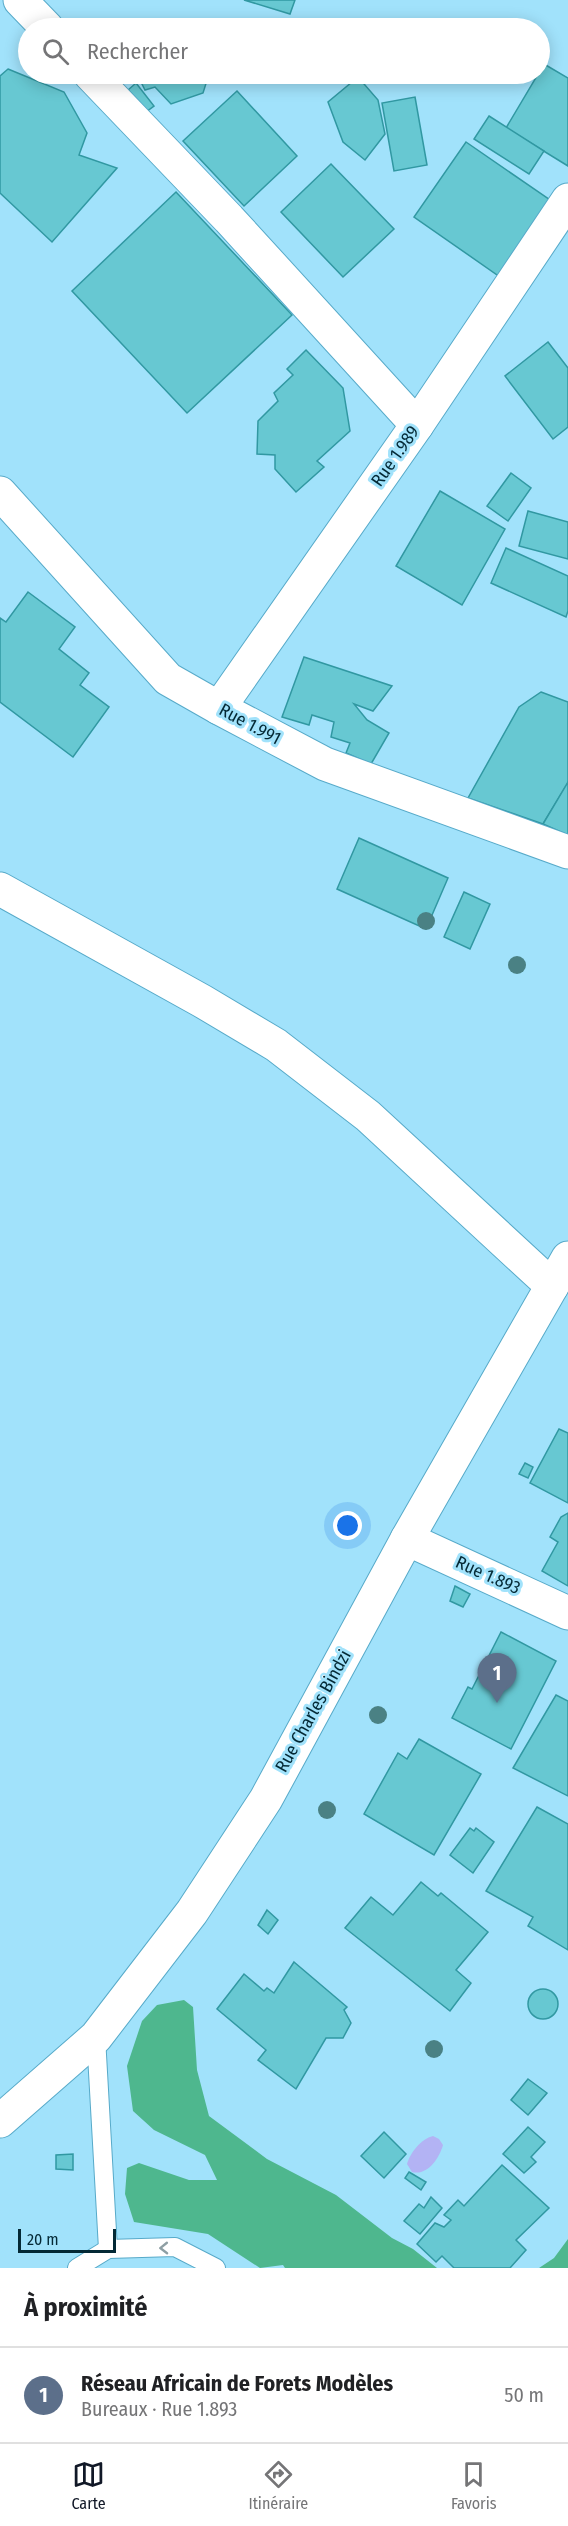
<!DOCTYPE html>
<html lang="fr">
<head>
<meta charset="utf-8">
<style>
	body { margin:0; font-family:"Fira Sans Condensed",sans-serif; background:#f6f6f6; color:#202124 }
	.scale { position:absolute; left:18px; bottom:15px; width:98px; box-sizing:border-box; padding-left:6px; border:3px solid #042935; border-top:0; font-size:16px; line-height:21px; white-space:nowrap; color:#042935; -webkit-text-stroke:4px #a1e2fb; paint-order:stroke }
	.you { position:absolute; left:348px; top:1526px; width:21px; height:21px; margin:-15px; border:4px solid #fff; border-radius:50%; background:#1a73e8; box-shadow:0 0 0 9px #1a73e833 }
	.badge { display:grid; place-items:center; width:39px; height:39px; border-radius:50%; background:#111827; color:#fff; font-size:20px; font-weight:700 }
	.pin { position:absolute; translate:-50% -50px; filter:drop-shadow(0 2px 3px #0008) }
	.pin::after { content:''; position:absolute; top:32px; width:21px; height:18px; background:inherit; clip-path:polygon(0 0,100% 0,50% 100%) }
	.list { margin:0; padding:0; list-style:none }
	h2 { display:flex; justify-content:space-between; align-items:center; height:78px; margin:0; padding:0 24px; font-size:26px }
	h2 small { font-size:20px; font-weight:400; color:#757577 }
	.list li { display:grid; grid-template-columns:39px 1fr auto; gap:18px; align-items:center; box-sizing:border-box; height:96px; padding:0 24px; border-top:2px solid #e0e0e0 }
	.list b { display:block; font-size:22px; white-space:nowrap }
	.list p { margin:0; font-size:20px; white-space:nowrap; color:#757577 }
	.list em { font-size:20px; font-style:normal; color:#757577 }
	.icon { flex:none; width:33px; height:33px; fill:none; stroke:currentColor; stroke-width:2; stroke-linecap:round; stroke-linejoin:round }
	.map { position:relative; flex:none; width:568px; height:2268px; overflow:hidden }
	.search { position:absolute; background:#fff; box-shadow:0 3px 15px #0003; left:18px; right:18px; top:18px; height:66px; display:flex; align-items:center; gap:15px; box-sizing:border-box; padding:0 21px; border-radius:33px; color:#757577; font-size:22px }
	.sheet { height:174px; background:#fff }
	nav { display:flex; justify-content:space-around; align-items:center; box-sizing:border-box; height:84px; border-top:2px solid #e0e0e0; background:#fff; font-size:16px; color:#757577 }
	nav a { display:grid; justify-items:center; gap:3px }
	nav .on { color:#111827 }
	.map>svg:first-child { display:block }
	.forest { fill:#4eb78e }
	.water { fill:#b3b3f4 }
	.building { fill:#67c8d2; stroke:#3198a2; stroke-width:1.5 }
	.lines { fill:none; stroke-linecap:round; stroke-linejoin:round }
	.service-casing { stroke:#57aac9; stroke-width:20 }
	.minor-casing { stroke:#57aac9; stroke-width:35 }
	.tertiary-casing { stroke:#57aac9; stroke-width:35 }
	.service { stroke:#fff; stroke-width:18 }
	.minor { stroke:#fff; stroke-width:33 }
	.tertiary { stroke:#fff; stroke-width:33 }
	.tree { fill:#4a8184 }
	.oneway { stroke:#8e9fa4 }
	.labels { text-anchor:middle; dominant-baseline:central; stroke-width:6; stroke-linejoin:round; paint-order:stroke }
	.street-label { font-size:18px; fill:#042935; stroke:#a1e2fb }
</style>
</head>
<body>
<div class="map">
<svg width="568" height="2268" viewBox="0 0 568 2268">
	<rect width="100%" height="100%" fill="#a1e2fb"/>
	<g class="forest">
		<polygon points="184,2000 193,2007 197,2070 209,2116 267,2159 336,2195 392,2238 413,2249 437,2268 285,2268 283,2265 260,2268 208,2234 134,2222 125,2194 127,2168 139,2163 189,2180 217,2180 205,2155 154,2130 133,2111 127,2066 142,2021 157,2005"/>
		<polygon points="568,2239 568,2268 539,2268 554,2258"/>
	</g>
	<path class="water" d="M 433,2136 L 439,2139 L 443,2145 C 439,2159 427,2176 412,2172 L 407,2164 C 410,2153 421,2139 433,2136 Z"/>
	<g class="building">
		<polygon points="244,0 295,0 290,14"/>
		<polygon points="175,21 180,25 187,22 194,28 167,28"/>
		<polygon points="544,64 568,78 568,166 506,128"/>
		<polygon points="8,69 64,92 87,133 79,155 117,168 52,242 0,193 0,76"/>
		<polygon points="137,74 209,74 203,93 171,104 155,87 145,90"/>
		<polygon points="302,74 317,74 308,81"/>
		<polygon points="358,77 378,100 385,134 365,160 343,142 328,102"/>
		<polygon points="136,83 154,106 146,112 128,90"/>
		<polygon points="237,91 297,156 244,206 183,141"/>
		<polygon points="415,97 427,165 394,171 382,103"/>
		<polygon points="489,116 544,151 529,174 474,139"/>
		<polygon points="466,142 553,202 500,277 414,217"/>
		<polygon points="331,164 394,229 343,277 281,212"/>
		<polygon points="176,192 292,315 187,413 72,291"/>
		<polygon points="548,342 568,368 568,427 553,439 505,376"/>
		<polygon points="306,350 343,388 350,431 317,461 324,467 296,492 275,469 275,455 257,454 258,421 278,401 274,393 293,375 287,369"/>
		<polygon points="511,473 531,488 508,521 487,506"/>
		<polygon points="440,491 505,529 462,605 396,566"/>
		<polygon points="528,511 568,522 568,559 519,546"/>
		<polygon points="506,548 568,576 568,611 566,617 491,583"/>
		<polygon points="28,592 75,627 59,649 89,673 80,685 109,707 73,757 0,702 0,618 6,622"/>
		<polygon points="304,657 392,686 373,711 354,704 367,720 389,733 371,764 346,753 350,743 331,737 334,722 312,715 309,725 282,717"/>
		<polygon points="541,692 568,702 568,783 543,824 468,798 519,707"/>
		<polygon points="568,782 568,835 543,824"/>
		<polygon points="359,838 448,878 426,929 337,889"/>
		<polygon points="464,892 490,904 470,949 444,937"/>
		<polygon points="559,1429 568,1433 568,1503 530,1483"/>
		<polygon points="525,1463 533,1467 528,1478 519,1474"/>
		<polygon points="568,1513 568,1586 542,1571 558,1542 550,1537 561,1517"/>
		<polygon points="455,1586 470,1594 463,1607 450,1601"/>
		<polygon points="501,1632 556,1661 511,1749 452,1718 468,1687 472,1689"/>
		<polygon points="556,1695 568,1701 568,1796 513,1768"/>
		<polygon points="419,1739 481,1774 434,1855 364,1814 398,1753 407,1759"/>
		<polygon points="537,1807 568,1824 568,1950 528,1926 533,1917 486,1891"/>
		<polygon points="470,1828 474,1831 476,1828 494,1842 473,1873 450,1855"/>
		<polygon points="421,1882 438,1896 441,1893 488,1932 456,1970 471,1983 450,2011 345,1928 371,1897 393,1915"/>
		<polygon points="267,1910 278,1920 268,1934 258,1925"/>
		<polygon points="294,1962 347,2007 344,2010 351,2023 343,2038 326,2038 296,2089 258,2060 266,2050 217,2009 244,1974 264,1991 267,1988 274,1993"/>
		<circle cx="543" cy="2004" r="15"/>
		<polygon points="528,2079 547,2093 528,2115 511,2100"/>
		<polygon points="528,2127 545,2142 531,2157 536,2162 524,2173 503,2154"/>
		<polygon points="384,2132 406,2154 384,2178 361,2156"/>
		<polygon points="73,2154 73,2170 56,2169 56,2155"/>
		<polygon points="502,2165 549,2208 516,2240 526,2250 510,2268 454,2268 442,2256 436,2262 417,2244 435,2223 444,2227 451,2220 444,2215 458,2200 464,2206"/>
		<polygon points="409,2172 426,2182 421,2190 405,2178"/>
		<polygon points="431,2197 442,2208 420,2234 404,2221 419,2204 424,2208"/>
	</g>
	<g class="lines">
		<g class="service-casing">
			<g id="service">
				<polyline points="96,2037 108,2249"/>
				<polyline points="77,2268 108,2249 175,2247 216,2268"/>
			</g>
		</g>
		<g class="minor-casing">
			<g id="minor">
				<polyline points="20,0 47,28"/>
				<polyline points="90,74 229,219 417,425"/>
				<polyline points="0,493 168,679 219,708 325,764 568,852"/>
				<polyline points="219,708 417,425 568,200"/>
				<polyline points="0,889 202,1001 276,1045 368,1116 552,1286"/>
				<polyline points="0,2121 96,2037 192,1912 266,1799 407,1539"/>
			</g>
		</g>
		<g class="tertiary-casing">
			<polyline id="tertiary" points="568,1258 407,1539 568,1613"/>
		</g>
		<use href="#service" class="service"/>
		<use href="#minor" class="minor"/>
		<use href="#tertiary" class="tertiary"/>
	</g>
	<g class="tree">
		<circle cx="426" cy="921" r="9"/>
		<circle cx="517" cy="965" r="9"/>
		<circle cx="378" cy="1715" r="9"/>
		<circle cx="327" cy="1810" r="9"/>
		<circle cx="434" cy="2049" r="9"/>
	</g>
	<defs><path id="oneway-chevron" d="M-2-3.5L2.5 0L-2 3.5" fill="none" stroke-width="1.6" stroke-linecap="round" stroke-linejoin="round" transform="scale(1.5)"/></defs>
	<use class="oneway" href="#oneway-chevron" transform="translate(164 2248) rotate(179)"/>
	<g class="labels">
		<g class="street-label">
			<text transform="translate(395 456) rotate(-55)">Rue 1.989</text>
			<text transform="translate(250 724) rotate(28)">Rue 1.991</text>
			<text transform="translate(488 1575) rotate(24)">Rue 1.893</text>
			<text transform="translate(313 1711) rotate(-61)">Rue Charles Bindzi</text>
		</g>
	</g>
</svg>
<div class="scale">20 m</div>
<div class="you"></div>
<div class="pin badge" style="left:497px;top:1703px;background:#5c6f8a">1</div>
<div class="search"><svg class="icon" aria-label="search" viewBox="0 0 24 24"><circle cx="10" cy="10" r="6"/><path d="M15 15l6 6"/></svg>Rechercher</div>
</div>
<section class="sheet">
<h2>À proximité<small></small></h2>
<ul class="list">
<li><span class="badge" style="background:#5c6f8a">1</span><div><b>Réseau Africain de Forets Modèles</b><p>Bureaux · Rue 1.893</p></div><em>50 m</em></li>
</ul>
</section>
<nav>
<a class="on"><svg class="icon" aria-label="map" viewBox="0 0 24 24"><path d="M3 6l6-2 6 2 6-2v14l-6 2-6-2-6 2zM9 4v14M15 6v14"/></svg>Carte</a>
<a><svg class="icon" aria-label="directions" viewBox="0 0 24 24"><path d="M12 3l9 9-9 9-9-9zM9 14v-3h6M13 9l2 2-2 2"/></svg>Itinéraire</a>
<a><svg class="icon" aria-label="saved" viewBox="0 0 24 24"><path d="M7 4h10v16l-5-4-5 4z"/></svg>Favoris</a>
</nav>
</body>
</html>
